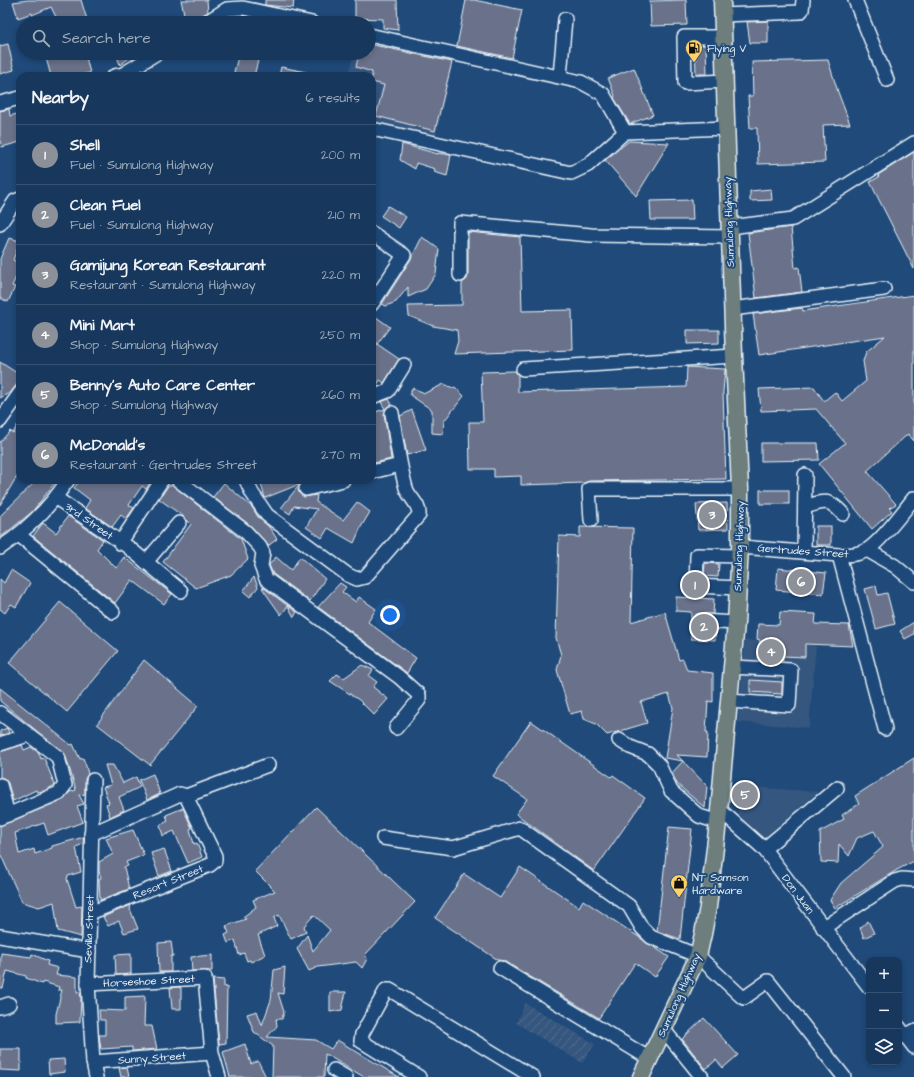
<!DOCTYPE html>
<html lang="en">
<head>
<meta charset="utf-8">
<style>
	body { margin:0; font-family:"Architects Daughter",sans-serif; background:#244365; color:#f1f3f6 }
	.controls { position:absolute; right:12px; bottom:12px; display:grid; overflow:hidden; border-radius:8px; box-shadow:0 2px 6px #0003 }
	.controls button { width:36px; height:36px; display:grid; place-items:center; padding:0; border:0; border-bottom:1px solid #365272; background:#17385c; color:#f1f3f6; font:20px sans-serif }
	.you { position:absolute; left:390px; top:615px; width:14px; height:14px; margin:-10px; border:3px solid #fff; border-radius:50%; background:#1a73e8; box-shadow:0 0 0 6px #1a73e833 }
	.badge { display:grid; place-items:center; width:26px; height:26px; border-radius:50%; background:#8c9099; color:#fff; font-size:13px; font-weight:700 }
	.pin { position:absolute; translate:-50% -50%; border:2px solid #fff; box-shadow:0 1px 4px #0006 }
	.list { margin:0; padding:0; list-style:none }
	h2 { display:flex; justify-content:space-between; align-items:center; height:52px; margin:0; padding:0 16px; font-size:17px }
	h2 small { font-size:13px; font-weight:400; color:#9eacbb }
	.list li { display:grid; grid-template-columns:26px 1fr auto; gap:12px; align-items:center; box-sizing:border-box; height:60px; padding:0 16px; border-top:1px solid #365272 }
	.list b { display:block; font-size:15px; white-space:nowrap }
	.list p { margin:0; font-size:13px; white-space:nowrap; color:#9eacbb }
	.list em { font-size:13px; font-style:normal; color:#9eacbb }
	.icon { flex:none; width:22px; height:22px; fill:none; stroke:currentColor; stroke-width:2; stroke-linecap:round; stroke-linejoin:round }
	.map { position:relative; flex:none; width:914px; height:1077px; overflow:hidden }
	.search { position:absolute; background:#17385c; box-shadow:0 2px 6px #0003; left:16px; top:16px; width:360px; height:44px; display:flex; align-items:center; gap:10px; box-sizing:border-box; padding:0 14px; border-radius:22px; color:#9eacbb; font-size:15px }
	.panel { position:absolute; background:#17385c; box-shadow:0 2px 6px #0003; left:16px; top:72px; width:360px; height:412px; border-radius:12px }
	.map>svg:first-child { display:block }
	.built { fill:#35567f }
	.industrial { fill:url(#industrial-furrows) }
	.building { fill:#69728a; stroke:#e8f1f8 }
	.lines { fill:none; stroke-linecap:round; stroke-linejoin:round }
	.minor-casing { stroke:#e8f1f8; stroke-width:16 }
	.major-casing { stroke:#e8f1f8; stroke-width:19 }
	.minor { stroke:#1f4a7a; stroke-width:13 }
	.major { stroke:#6d7e7c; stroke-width:16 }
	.labels { text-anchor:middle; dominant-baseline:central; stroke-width:4; stroke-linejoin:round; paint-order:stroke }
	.poi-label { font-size:11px; fill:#e8f1f8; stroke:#1f4a7a; text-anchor:start }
	.street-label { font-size:11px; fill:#e8f1f8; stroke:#1f4a7a }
</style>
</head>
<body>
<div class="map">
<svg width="914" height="1077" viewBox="0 0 914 1077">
	<defs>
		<pattern id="industrial-furrows" width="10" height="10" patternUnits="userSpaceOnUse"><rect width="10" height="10" fill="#35567f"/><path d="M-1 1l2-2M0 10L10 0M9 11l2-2" fill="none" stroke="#526f92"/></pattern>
	</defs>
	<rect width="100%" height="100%" fill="#1f4a7a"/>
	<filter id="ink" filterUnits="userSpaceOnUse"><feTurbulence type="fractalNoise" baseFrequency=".025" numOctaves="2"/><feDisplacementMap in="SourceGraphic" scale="8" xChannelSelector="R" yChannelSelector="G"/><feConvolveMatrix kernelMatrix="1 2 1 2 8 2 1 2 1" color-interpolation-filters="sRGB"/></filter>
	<g filter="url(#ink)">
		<g class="built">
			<polygon points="369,39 454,59 435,139 372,123 372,76 348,76 354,53 369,53"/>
			<polygon points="745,640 816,646 809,728 738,722"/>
			<polygon points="739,786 818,792 764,838 738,814"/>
		</g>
		<polygon class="industrial" points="525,1003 595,1044 582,1063 516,1023"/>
		<g class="building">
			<polygon points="28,0 81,0 88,23 59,23 51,7 32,15 32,13 18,18 13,2"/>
			<polygon points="181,0 207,0 208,12 200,16 197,23 186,23"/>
			<polygon points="265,0 294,0 293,8 265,5"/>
			<polygon points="355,0 397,0 398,30 383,28 383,19 355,18"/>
			<polygon points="466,0 474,0 522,10 512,58 457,46"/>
			<polygon points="686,0 687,25 651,26 650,1"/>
			<polygon points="241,16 242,16 274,23 239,23"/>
			<polygon points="768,21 768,43 750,43 747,22"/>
			<polygon points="8,44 14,70 0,74 0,46"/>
			<polygon points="369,44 452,62 435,131 376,116 384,85 372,82 372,72 356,67 359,53 369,53"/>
			<polygon points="695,45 706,45 707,74 696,74"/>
			<polygon points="49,53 85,53 90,73 75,76 51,76 46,58 50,56"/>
			<polygon points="116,53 136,53 120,65"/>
			<polygon points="239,53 260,53 254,76 233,76"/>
			<polygon points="828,60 838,92 850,124 823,125 825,162 758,164 757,128 750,128 748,96 753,96 752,62"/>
			<polygon points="281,67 306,72 305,76 279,76"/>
			<polygon points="634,68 653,115 630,124 614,98 615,96 608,78"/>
			<polygon points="9,109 10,116 20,113 20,142 2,147 0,141 0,111"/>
			<polygon points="629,141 669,143 636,196 605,160"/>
			<polygon points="402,144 438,154 438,153 451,155 447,176 434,172 435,169 416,163 415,169 400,160"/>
			<polygon points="914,152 914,269 870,182 879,177 878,175"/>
			<polygon points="771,189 772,200 750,201 750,191"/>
			<polygon points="692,200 693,220 651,220 650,201"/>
			<polygon points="388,206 406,217 399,228 381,216"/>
			<polygon points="791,227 795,268 799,267 802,292 756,298 748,233"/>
			<polygon points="468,232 520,237 522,311 572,310 573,350 454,354 458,341 457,330 433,326 409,316 408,306 462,305 462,283 467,279 468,275"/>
			<polygon points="422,237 439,249 436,274 426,289 408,297 408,287 396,302 386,306 382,304 411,259"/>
			<polygon points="9,238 20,241 13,260 20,264 20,268 12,286 15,287 8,302 0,298 0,259"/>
			<polygon points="914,295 914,441 908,434 867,471 896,504 889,508 892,511 872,529 819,464 845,443 816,409 761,411 759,389 814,387 824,401 835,392 842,401 866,381 863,361 866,352 885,336 759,355 753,314 802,308 803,311"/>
			<polygon points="372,314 390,327 377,344 399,359 384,383 380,380 376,387 372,388"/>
			<polygon points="687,330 719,330 719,343 687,344"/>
			<polygon points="0,362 20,375 20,380 11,392 0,398"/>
			<polygon points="687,367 725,369 723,392 726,479 589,481 584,483 521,485 521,476 494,477 494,469 470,469 469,422 483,422 481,372 515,371 518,375 518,392 686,387"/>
			<polygon points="444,384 453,388 455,387 464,396 444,421 443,434 432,433 432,410 410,395 412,388 425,393"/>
			<polygon points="389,399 392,405 387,407 384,414 391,459 374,463 372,456 372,424 375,423 372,413 385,409 381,402"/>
			<polygon points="412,410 426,450 407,455 400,416"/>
			<polygon points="20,421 20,471 0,505 0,442 10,431 13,433"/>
			<polygon points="761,443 818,443 819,460 761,461"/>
			<polygon points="37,480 57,480 32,512 0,538 0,516"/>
			<polygon points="80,480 152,480 146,489 142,486 129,505 134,508 126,519 121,515 112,527 85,508 90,500 74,488"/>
			<polygon points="260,480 309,480 300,484 298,490 300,494 304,497 317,495 316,502 343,520 357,502 370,512 361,527 354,543 328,528 322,538 306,527 317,509 294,506 290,514 281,508 300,484 265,498"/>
			<polygon points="224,483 252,507 258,517 269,527 277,539 268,546 251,526 213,497"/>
			<polygon points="172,485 241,539 248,559 231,575 196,588 163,562 191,524 184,517 159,499 168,486"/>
			<rect x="760" y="490" width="29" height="14"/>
			<polygon points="727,503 728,529 698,530 696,504"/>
			<polygon points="68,516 103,540 97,549 116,568 124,557 172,594 164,604 132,580 115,603 33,536 43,523 56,533"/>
			<rect x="816" y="526" width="15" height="19"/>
			<polygon points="580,527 633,528 631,622 665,612 679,660 683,659 687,670 713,673 713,702 708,701 706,732 708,732 707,757 677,755 707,786 705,808 677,784 672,773 683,761 665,758 673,708 669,694 641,702 647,723 607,735 596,724 584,719 582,711 570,714 557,670 561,655 556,638 559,536 580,537"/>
			<polygon points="276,557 291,570 300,557 325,579 310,601 273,574 269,565"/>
			<polygon points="705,563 719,564 718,577 704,576"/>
			<polygon points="778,568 826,573 823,594 776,590"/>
			<polygon points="11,570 30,583 16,607 11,604 5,613 0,609 0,579 4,583"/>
			<polygon points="254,577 258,587 250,597 243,591"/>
			<polygon points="340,583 346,587 342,592 356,602 359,597 376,609 368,622 416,658 407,673 318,607"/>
			<polygon points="876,586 878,595 887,593 895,624 876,629 865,589"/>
			<polygon points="263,587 288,606 281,615 262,588"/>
			<polygon points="676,597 714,599 713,614 697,614 692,621 696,628 716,630 715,640 691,639 691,612 676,611"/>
			<polygon points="60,602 118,651 67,712 9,663"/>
			<polygon points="287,605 297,612 294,617 288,606"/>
			<polygon points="780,612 816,614 815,624 849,625 853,646 805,644 805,657 783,656 783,661 758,659 760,640 757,639 758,624 779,625"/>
			<polygon points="914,622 914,634 905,639 900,631"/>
			<polygon points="144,660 198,706 150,765 97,724"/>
			<polygon points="362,665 373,670 369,676 377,682 373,687 388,699 374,715 359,700 330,681 337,674 344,678"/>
			<polygon points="750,680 782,682 782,694 750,692"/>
			<polygon points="0,688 71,745 73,744 80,759 83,758 86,766 88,774 85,779 85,794 79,795 84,804 77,806 83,822 48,835 44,823 15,833 19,854 34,849 35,854 52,848 52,846 84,837 83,844 76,847 81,872 68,876 67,879 76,907 82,906 81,937 58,931 54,902 39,907 22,902 0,853 0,826 62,800 70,792 76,790 65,754 0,701"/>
			<polygon points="531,721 611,777 613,775 645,798 594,871 516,814 527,799 493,776"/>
			<polygon points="7,728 9,733 0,736 0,731"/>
			<polygon points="22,745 24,750 31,747 39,753 41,759 44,758 55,785 44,791 37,792 36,790 13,801 8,783 5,779 0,777 0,752"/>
			<polygon points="914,758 914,861 897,870 835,908 830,900 841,883 883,847 874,831 857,838 849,856 839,844 838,863 821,862 820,832 844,819 842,815 859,804 855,796"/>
			<polygon points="105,765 113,765 123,783 136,777 140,787 119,797 124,810 110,817 106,804 109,803 103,787 111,785"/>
			<polygon points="153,774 160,794 147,800 139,780"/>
			<polygon points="316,807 415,902 365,955 367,959 362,968 356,962 318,967 309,971 297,949 307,935 313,951 330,930 314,915 304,926 306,932 291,939 279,915 274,918 277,926 258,935 265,955 251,962 250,960 247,961 244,953 239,955 235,940 228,943 225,935 229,933 226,926 246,919 243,917 256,907 253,900 275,891 255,871"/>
			<polygon points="183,808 192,828 190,829 194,844 197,843 202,857 188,863 174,831 163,836 160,825 168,821 166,815"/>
			<polygon points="669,827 692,829 680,939 657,931"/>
			<polygon points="133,830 144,855 126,862 128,866 124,867 129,889 100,900 99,879 101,878 99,871 99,862 113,854 106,838"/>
			<polygon points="164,849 172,871 159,876 151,853"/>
			<polygon points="520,867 579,907 583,900 669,957 655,977 635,963 599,1018 504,961 498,960 435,918 464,874 500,898"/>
			<polygon points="131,905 130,909 138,929 124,933 119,921 108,926 103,917"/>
			<polygon points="868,921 874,933 864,938 860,928"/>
			<polygon points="171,942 173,956 171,956 171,972 159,972 158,943"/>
			<polygon points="1,953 31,957 32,954 48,961 47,965 58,968 56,975 77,977 77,992 80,992 81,998 80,1022 56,1023 56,1014 62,990 58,990 59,987 43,982 42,984 26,978 26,976 7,971 3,988 0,988"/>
			<polygon points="131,954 131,974 116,975 115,955"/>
			<polygon points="212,955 212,971 192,971 191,957"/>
			<polygon points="285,967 283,994 278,993 284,1012 282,1019 276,1019 277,1026 267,1037 316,1040 331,1049 337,1040 399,1077 364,1077 325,1054 324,1077 272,1077 273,1046 254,1032 247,1014 257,1011 262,1025 271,1000 274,970"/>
			<polygon points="213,979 224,980 224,987 227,987 226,1043 219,1044"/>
			<polygon points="178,987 181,988 181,1009 172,1009 170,988"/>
			<polygon points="330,992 346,992 342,1010 330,1012"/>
			<polygon points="145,996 144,1026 152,1026 157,1049 132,1051 132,1047 101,1049 99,1035 105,1035 105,1020 100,1020 99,1010 125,1011 125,997"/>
			<polygon points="704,1018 738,1055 723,1068 716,1060 706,1069 682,1039"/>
			<polygon points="245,1044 251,1064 258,1061 266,1077 230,1077 223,1052"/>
			<polygon points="0,1049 21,1049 21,1071 0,1070"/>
			<polygon points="64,1059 65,1072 49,1074 48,1060"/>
			<polygon points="127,1067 129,1077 121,1077 119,1068"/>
		</g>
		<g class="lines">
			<g class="minor-casing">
				<g id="minor">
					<polyline points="855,0 887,80"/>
					<polyline points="722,15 800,12 802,10 803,0"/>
					<polyline points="205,23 227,9 243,8 312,23"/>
					<polyline points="369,35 581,82 603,94 625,132"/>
					<polyline points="723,37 684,37 685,83 725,81"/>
					<polyline points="114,76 123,74 157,53"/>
					<polyline points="560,76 565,19"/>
					<polyline points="0,103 20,98"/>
					<polyline points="372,129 571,173 588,165 625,132 726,128"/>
					<polyline points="0,224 15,201 20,199"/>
					<polyline points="730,227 793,219 914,143"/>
					<polyline points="372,233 404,255 372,304"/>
					<polyline points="460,275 460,223 591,235 730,237"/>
					<polyline points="732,309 884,289"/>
					<polyline points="523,369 734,356"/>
					<polyline points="372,397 388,391 404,365"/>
					<polyline points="0,421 20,393"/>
					<polyline points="372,472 400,465"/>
					<polyline points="178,480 246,532 260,547 263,553 261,566 266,579 399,677 419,695 419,700 396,728"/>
					<path d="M 246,480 L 252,493 L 267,515 L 348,575 L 357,579 L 365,577 L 419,515 C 420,504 409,498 406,488 C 399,463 396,438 392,413"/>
					<polyline points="306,489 343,480"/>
					<polyline points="56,498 128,547 181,591"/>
					<path d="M 805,507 C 825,501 828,498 843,514"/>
					<polyline points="591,520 589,489 740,489"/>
					<polyline points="19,535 113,612"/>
					<polyline points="120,543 162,480"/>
					<path d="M 740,547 L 839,555 C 848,555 858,555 867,550 C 880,542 904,511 914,498"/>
					<path d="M 0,548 C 27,530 50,507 68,480"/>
					<polyline points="867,550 895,566 914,582"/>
					<polyline points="804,552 805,475"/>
					<polyline points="839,555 885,729"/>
					<polyline points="146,562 179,523"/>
					<polyline points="738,588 696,586 697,555 740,556"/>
					<polyline points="700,621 736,623"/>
					<polyline points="729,701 789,705 791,670 732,667"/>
					<polyline points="0,713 58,757 65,785 59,793 0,818"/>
					<polyline points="619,740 630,747 648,754 659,765 671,791 699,816 718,822"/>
					<polyline points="0,744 28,735"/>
					<polyline points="93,780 88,984 93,1062 96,1077"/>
					<polyline points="0,785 8,815"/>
					<polyline points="186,796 268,765"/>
					<polyline points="719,809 764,849 869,987"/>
					<polyline points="383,838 453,848 520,828 629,906 642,928 651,937 698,956 742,997 744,998 768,981 844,1077"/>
					<polyline points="764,849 837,788"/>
					<polyline points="90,913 210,865 215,861 215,856 186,796 180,794 91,834"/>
					<polyline points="823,928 895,881 902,879 914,880"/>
					<polyline points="0,936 89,951"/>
					<polyline points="500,968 650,1059"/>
					<polyline points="88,984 205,978 212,1053 219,1077"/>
					<polyline points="0,1007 9,1004"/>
					<polyline points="899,1027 904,1034 911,1033 914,1031"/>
					<polyline points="664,1030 702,1077"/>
					<polyline points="904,1034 914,1047"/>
					<polyline points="93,1062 212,1053"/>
					<polyline points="334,1070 346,1077"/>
					<polyline points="419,1077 361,1041 362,1034 386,990 390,990 533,1077"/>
				</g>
			</g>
			<g class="major-casing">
				<polyline id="major" points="641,1077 698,956 703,934 708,907 718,822 736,623 740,547 740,489 734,356 722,0"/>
			</g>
			<use href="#minor" class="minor"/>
			<use href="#major" class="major"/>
		</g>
	</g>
	<defs>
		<g id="fuel-pin" transform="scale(0.9)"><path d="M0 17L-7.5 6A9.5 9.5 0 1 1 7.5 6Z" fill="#ffd166" stroke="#1f4a7a"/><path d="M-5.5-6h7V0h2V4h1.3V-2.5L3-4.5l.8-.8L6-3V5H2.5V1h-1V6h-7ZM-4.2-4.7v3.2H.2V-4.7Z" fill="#111"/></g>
		<g id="shop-pin" transform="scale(0.9)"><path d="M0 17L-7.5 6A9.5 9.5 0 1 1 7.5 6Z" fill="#ffd166" stroke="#1f4a7a"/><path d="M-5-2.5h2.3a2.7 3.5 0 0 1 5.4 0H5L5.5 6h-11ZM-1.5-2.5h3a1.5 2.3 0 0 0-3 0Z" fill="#111"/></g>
	</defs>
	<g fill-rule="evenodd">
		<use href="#fuel-pin" x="694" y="48"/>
		<use href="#shop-pin" x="679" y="883"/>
	</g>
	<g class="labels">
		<g class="poi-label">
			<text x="707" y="48">Flying V</text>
			<text x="692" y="877">NT Samson<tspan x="692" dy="13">Hardware</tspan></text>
		</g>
		<g class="street-label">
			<text transform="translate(729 222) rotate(-92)">Sumulong Highway</text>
			<text transform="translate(89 521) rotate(35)">3rd Street</text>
			<text transform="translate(739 546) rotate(-88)">Sumulong Highway</text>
			<text transform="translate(803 551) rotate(4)">Gertrudes Street</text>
			<text transform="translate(168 882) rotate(-22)">Resort Street</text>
			<text transform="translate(798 894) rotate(53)">Don Juan</text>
			<text transform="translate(89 929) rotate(-88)">Sevilla Street</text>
			<text transform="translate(149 981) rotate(-3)">Horseshoe Street</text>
			<text transform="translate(679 995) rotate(-66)">Sumulong Highway</text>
			<text transform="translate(152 1058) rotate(-4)">Sunny Street</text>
		</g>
	</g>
</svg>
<div class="controls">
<button>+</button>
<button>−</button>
<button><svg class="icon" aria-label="layers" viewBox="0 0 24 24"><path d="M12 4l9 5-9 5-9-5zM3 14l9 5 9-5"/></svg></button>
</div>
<div class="you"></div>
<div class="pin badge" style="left:695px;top:585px">1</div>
<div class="pin badge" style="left:704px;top:627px">2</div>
<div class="pin badge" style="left:712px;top:515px">3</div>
<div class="pin badge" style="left:771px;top:652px">4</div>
<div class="pin badge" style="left:745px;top:795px">5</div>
<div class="pin badge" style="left:801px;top:582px">6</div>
<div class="search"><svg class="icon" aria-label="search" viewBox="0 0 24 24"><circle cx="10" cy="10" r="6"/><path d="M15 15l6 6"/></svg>Search here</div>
<section class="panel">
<h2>Nearby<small>6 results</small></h2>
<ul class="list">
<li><span class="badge">1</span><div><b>Shell</b><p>Fuel · Sumulong Highway</p></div><em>200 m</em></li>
<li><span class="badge">2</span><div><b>Clean Fuel</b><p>Fuel · Sumulong Highway</p></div><em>210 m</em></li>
<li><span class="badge">3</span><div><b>Gamijung Korean Restaurant</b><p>Restaurant · Sumulong Highway</p></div><em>220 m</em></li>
<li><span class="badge">4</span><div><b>Mini Mart</b><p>Shop · Sumulong Highway</p></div><em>250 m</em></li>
<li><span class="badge">5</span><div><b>Benny's Auto Care Center</b><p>Shop · Sumulong Highway</p></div><em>260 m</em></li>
<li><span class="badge">6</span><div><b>McDonald's</b><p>Restaurant · Gertrudes Street</p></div><em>270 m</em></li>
</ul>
</section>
</div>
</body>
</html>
